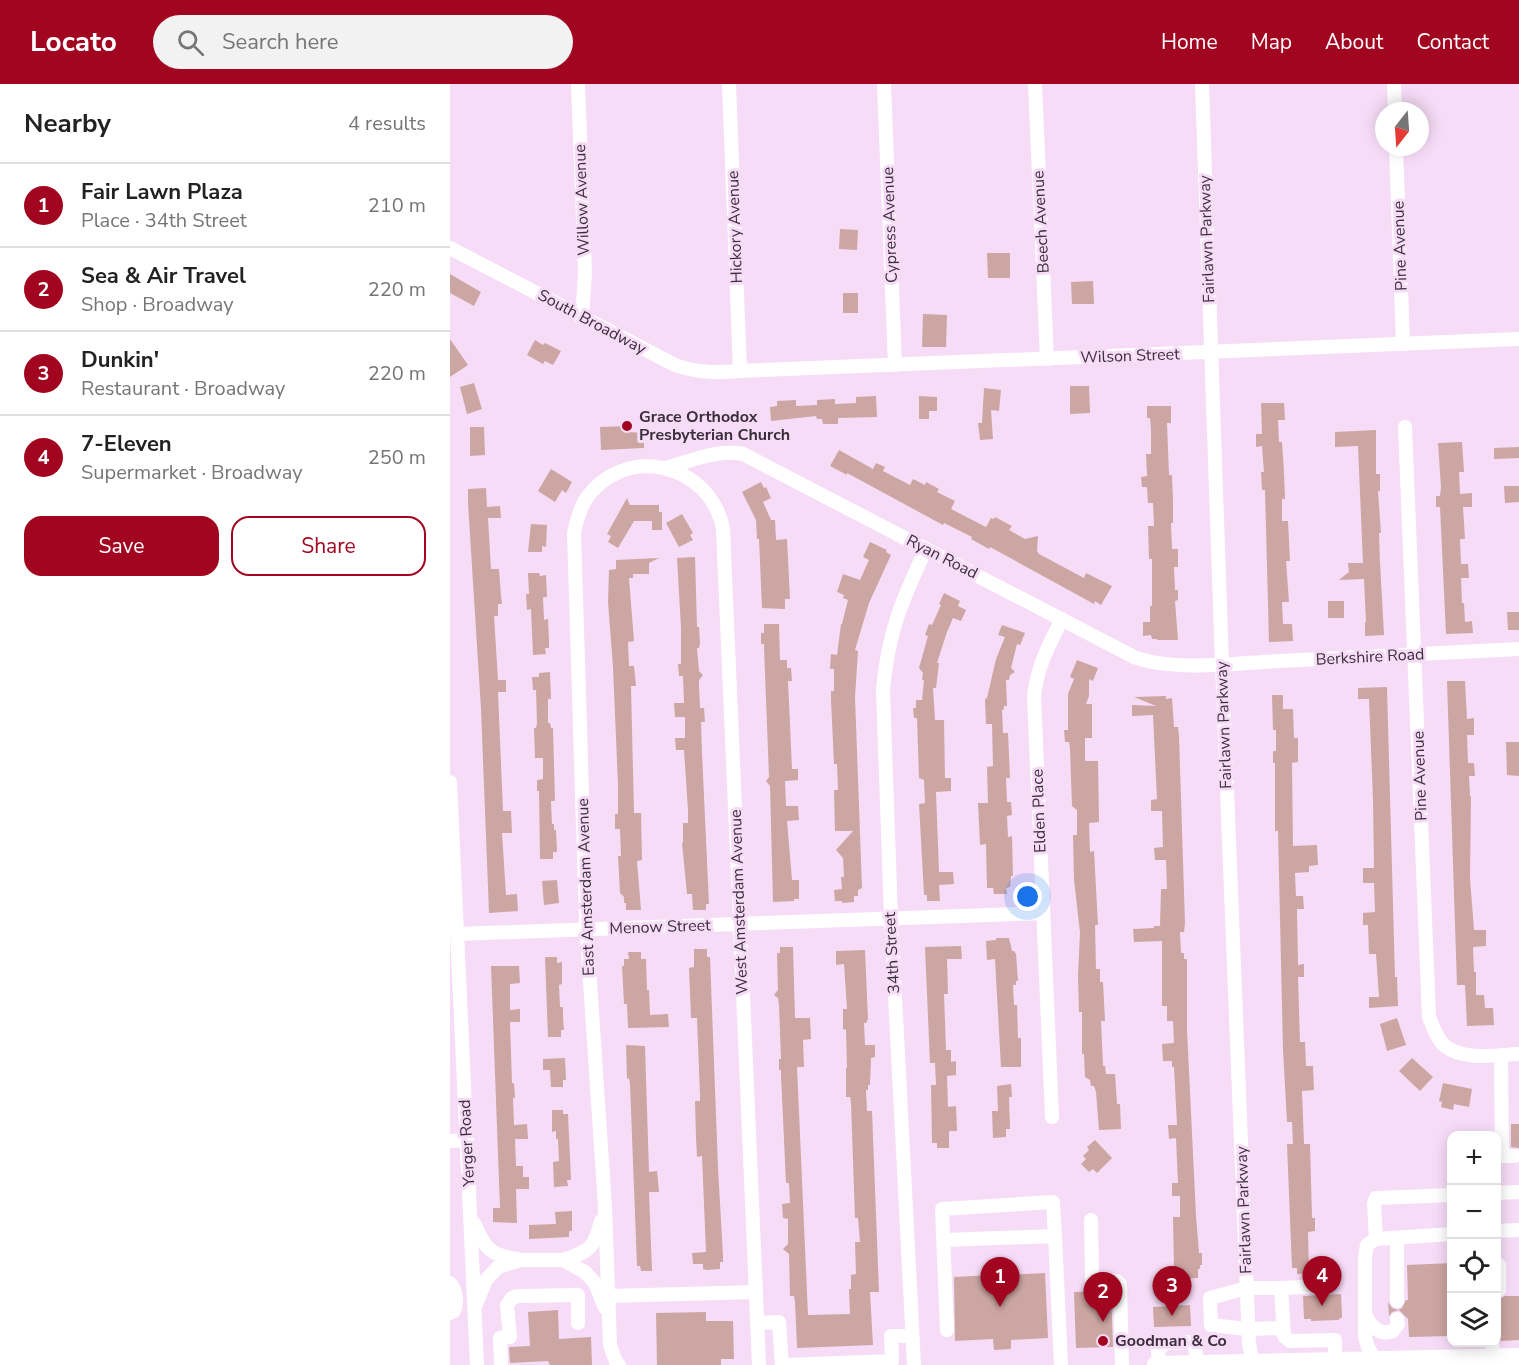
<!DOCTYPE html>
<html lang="en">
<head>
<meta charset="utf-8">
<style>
	body { margin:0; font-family:"Nunito Sans",sans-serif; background:#f2f2f2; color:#222 }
	.controls { position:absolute; right:18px; bottom:18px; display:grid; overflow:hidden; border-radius:12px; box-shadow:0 3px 15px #0003 }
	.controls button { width:54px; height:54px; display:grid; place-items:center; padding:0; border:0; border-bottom:2px solid #e0e0e0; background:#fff; color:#222; font:30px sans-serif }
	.compass { position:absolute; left:925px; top:18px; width:54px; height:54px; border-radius:50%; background:#fff; box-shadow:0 3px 15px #0003; rotate:197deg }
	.you { position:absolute; left:578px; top:813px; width:21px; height:21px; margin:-15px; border:4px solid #fff; border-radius:50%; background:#1a73e8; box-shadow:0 0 0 9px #1a73e833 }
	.badge { display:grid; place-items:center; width:39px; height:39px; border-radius:50%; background:#a20520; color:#fff; font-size:20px; font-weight:700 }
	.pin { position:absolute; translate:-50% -50px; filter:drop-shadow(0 2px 3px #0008) }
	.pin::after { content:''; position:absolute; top:32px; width:21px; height:18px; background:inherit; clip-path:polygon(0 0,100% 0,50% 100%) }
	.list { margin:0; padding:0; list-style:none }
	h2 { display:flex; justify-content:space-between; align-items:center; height:78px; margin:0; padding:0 24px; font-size:26px }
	h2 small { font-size:20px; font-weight:400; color:#767676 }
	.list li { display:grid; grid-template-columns:39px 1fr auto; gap:18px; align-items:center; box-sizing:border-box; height:84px; padding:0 24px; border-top:2px solid #e0e0e0 }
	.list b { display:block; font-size:22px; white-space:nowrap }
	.list p { margin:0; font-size:20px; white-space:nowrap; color:#767676 }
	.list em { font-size:20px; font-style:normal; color:#767676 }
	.actions { display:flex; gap:12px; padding:18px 24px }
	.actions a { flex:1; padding:14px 0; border:2px solid #a20520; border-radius:18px; text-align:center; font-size:21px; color:#a20520 }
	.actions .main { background:#a20520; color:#fff }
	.icon { flex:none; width:33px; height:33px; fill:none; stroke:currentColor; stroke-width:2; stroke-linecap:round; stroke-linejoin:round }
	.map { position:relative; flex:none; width:1069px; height:1281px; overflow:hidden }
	header { display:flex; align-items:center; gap:36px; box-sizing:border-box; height:84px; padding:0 30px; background:#a20520; color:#fff }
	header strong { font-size:28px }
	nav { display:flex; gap:33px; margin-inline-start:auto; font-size:21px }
	.search { width:420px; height:54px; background:#f2f2f2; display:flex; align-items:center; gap:15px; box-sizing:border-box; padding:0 21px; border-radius:33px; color:#767676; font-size:22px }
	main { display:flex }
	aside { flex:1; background:#fff }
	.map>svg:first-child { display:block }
	.building { fill:#cca6a2 }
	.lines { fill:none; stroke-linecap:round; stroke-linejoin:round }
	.minor { stroke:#fff; stroke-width:14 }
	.major { stroke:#fff; stroke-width:18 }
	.poi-dot { fill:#a20520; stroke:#f7dcf7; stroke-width:2 }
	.labels { text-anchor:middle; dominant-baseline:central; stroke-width:6; stroke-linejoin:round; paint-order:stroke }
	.street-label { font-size:16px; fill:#3a2f3a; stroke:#f7dcf7 }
	.poi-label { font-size:16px; font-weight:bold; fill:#3a2f3a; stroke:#f7dcf7; text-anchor:start }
</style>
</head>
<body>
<header>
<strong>Locato</strong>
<div class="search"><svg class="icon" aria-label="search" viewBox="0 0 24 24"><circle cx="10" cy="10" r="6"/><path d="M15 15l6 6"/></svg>Search here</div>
<nav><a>Home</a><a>Map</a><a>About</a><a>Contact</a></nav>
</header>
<main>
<aside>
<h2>Nearby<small>4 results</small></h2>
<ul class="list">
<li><span class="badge">1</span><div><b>Fair Lawn Plaza</b><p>Place · 34th Street</p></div><em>210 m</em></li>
<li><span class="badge">2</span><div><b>Sea &amp; Air Travel</b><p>Shop · Broadway</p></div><em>220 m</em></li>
<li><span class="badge">3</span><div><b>Dunkin'</b><p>Restaurant · Broadway</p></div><em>220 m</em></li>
<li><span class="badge">4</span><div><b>7-Eleven</b><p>Supermarket · Broadway</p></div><em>250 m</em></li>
</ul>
<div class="actions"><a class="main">Save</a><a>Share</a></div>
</aside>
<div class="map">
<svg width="1069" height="1281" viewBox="0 0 1069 1281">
	<rect width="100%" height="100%" fill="#f7dcf7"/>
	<g class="building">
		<polygon points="390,145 408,146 407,166 389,165"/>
		<polygon points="537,169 560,169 560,194 538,194"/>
		<polygon points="0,190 31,208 24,222 0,209"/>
		<polygon points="643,197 644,220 622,220 621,198"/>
		<rect x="393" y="209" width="15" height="20"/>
		<polygon points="473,230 497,231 496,263 472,263"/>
		<polygon points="0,255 18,281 0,293"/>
		<polygon points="85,256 93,261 95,259 111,267 103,281 95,277 93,280 77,271"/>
		<polygon points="24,299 32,325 17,330 10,303"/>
		<polygon points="620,302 639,302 640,329 620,330"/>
		<polygon points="534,304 551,306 549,327 541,326 543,355 530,356 528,339 532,339"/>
		<polygon points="426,312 427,333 388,334 388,340 373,340 372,335 367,335 366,332 321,337 320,323 327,322 327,317 346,316 346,322 367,321 367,316 385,315 385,320 406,319 406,313"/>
		<polygon points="469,312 487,313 487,327 479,327 479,335 469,335"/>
		<polygon points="811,319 834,319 835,336 828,336 829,358 832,358 834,388 835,415 832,415 832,437 838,437 840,477 836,477 839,518 832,518 833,540 842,540 843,557 819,558 815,406 812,406 811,388 814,388 812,362 806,363 806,350 812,350"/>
		<polygon points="697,322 721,322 721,339 717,339 719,391 722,391 723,418 723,439 721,439 722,465 728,465 728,483 724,483 725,506 728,506 728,516 725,517 728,556 707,556 707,555 702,555 701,551 693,552 693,538 700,538 700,522 702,522 702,475 699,475 698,442 704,442 703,419 698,419 697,403 692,403 691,393 697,392 696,370 701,370 701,345 700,334 697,334"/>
		<polygon points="179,342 179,348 194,349 194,364 151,366 150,343"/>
		<polygon points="20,343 34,343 35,371 20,372"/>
		<polygon points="926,346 926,390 930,390 930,407 928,407 931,449 929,449 930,479 934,551 915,552 915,538 916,538 914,495 889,496 899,488 898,479 913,479 908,362 885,363 885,348"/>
		<polygon points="1012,358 1014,388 1009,388 1010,410 1022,409 1022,423 1013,423 1015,455 1010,455 1011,480 1018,480 1019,494 1011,494 1012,519 1014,519 1015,538 1022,537 1023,549 996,550 990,423 986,423 986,412 990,412 991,403 988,359"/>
		<polygon points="1069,363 1069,374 1044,375 1044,364"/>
		<polygon points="389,366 423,385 426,379 435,383 433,387 460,401 463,395 475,401 476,398 489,405 487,408 505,417 501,425 536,443 541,434 544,435 545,433 562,442 559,446 575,455 588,452 587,467 589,470 634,494 636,489 662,502 651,521 645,517 644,520 540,463 539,465 521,455 522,453 494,439 493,441 397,389 397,391 380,382"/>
		<polygon points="101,385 122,398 116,409 112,406 105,418 88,407"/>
		<polygon points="311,398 314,404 316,403 321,414 313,418 321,436 325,436 326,456 337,455 340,515 335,515 335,525 312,524 309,455 307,455 306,436 292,408"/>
		<polygon points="1054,402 1069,402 1069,418 1055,419"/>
		<polygon points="36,404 37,423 50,422 51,434 38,434 41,485 49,485 51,512 52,520 48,520 48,532 44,532 48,596 56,596 56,608 48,608 53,727 61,727 62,749 52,749 56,811 67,810 68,827 39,829 31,625 18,419 18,405"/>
		<polygon points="177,414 180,421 209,421 209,428 212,428 212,446 202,446 202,437 184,437 168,464 158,458 161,452 157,450"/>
		<polygon points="232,430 243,449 240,451 243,456 229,463 216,439"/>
		<polygon points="81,440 97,441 96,463 92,462 92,468 78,468"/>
		<polygon points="420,458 437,466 436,468 441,471 419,519 405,566 408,567 405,613 412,804 408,806 408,812 404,812 404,818 392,819 392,817 385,817 384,806 392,805 391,793 394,793 393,774 386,766 403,747 385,747 384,706 388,706 387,680 384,680 381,616 381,607 384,607 384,585 380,585 381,570 387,571 391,540 392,540 398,516 393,514 394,511 387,508 393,490 410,496 419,476 413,473"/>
		<polygon points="245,473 247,543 249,543 250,559 249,564 247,564 249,587 253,591 249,596 249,601 250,624 254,624 255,638 251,638 252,669 259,820 256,820 256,826 243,826 242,810 237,810 232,759 233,759 233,739 238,739 238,726 234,666 226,666 225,654 235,654 235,633 225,633 224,619 234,619 233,592 229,592 228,580 231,580 231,544 227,474"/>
		<polygon points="209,474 199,479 199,490 183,490 183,494 179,494 184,557 178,558 179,582 184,582 186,602 181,602 184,729 191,729 192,776 187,777 191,826 176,826 176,819 174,819 174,813 170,809 168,772 171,772 170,745 165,745 165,730 168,730 168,701 163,583 158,518 159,486 166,485 166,476"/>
		<polygon points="78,489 89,489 90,492 96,491 97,513 93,513 94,536 98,535 99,558 99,564 95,564 96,570 83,571 81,525 77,526 76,510 79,510"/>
		<polygon points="494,509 510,517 508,522 516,526 511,537 503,534 497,548 487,579 489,579 486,604 483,604 485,636 494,636 495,694 501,694 501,707 486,708 489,788 503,788 504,800 489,801 490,817 477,817 477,811 474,811 469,720 475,719 474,696 469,694 467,634 464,634 463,624 466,624 466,616 472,616 474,596 472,596 473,589 469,584 478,552 475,551 479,540 482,541 491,521 489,520"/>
		<rect x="878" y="517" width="16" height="17"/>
		<polygon points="1057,528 1069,528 1069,546 1058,546"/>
		<polygon points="314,540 329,540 330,576 337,576 337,584 341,584 342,597 338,597 342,685 348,685 348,696 335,697 336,722 348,722 349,736 337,737 342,796 349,796 349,815 344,815 344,817 323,818 320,702 316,697 319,693 314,563 314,560 311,560 311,549 314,549"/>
		<polygon points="552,541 575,549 570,561 567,560 561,584 565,588 560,591 559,596 556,596 557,622 554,622 554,625 552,626 553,649 558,649 560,694 556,694 557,718 561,718 562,731 557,732 558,753 562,752 563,792 561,792 560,803 556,804 557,810 544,810 543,804 537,804 536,760 530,761 528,719 538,719 537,683 543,682 542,640 536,640 535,615 537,614 546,575 555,553 548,551"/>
		<polygon points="627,576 648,584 643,597 639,595 639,612 636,620 642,620 642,654 635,654 635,677 648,677 649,738 639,739 640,768 644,767 648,841 645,841 646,885 650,885 650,898 653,898 655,937 651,937 653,982 655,982 656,990 665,990 667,1020 670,1020 671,1045 649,1046 646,1008 644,1002 641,1002 640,996 635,993 634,970 632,970 632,928 629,928 628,892 630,848 624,796 623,751 627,751 627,726 622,722 620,665 619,658 615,658 614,646 618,646 618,610 624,595 620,593"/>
		<polygon points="100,588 101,615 98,615 98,639 100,639 101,644 103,644 105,717 101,717 102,740 104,740 104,746 106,746 107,768 103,768 103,775 90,775 89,707 87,707 87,696 93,695 93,674 85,674 84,644 86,644 87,639 86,606 83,606 82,593 89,593 89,589"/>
		<polygon points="997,597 1015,597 1017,635 1024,634 1024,651 1017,651 1018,679 1024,679 1025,692 1019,692 1020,712 1021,712 1020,794 1024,846 1036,846 1036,862 1023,863 1024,888 1026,888 1026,911 1034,911 1035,924 1043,924 1044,941 1017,942 1015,901 1007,901"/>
		<polygon points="937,603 945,893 947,893 948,922 919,924 919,913 929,913 926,870 919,870 918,841 913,841 913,829 925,828 924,799 913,799 913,784 924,784 923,716 919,615 908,615 908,604"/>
		<polygon points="822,611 833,611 833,625 843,625 844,654 848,654 848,678 842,679 843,762 867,761 868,781 859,782 859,788 845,789 846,812 853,812 854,825 847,825 848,881 854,880 854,893 848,893 850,958 855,958 856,982 863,982 864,1006 852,1007 854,1060 860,1060 862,1134 865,1134 865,1147 858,1148 859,1189 847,1190 847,1184 842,1184 837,1060 843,1060 842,1038 837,1038 833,966 828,747 825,747 825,679 823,679 823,667 826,667 826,646 823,646"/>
		<polygon points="716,612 716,615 722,614 724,643 728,643 729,652 735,839 734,848 730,848 731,869 734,869 734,875 737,875 737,946 746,1132 749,1169 752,1169 752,1181 750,1181 750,1185 748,1185 748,1194 731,1195 730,1184 724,1185 723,1133 730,1133 730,1112 722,1112 722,1099 728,1099 726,1054 719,1055 718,1041 727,1041 724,983 722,983 722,977 713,977 712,960 724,959 723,937 717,937 717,922 712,922 712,857 684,858 683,845 704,844 704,842 710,842 711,805 717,805 716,776 705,776 704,764 713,763 712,727 701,727 701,716 707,715 703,631 682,632 682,621 706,622 684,613"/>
		<polygon points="1056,658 1069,658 1069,692 1057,691"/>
		<polygon points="107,796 109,819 94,821 92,797"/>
		<polygon points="546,854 559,854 562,867 564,867 566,870 568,897 566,897 566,901 563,901 564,921 567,921 568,954 571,954 571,983 551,983 545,875 537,876 536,857 546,856"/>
		<polygon points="511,862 512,875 497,875 498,910 494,910 496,966 501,966 501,978 506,977 506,991 497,992 498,1023 506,1022 507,1047 499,1047 499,1064 487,1064 487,1059 482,1059 481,1001 486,1001 485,979 480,979 475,863"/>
		<polygon points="330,863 343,863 345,934 360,934 361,955 353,956 354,983 347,983 358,1231 400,1230 399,1205 401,1205 401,1191 406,1190 405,1158 410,1158 408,1134 405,1134 401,1019 400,1013 396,1013 396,984 397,984 396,945 393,946 393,925 397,925 394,880 386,881 386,867 415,866 418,935 416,939 414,939 415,961 425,961 425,973 421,974 420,1001 418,1001 418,1006 416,1006 417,1027 422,1027 429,1208 420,1208 423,1261 347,1264 345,1218 344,1212 340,1212 339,1170 333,1165 338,1160 338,1135 333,1134 332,1120 340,1119 339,1099 336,1099 331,991 331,986 329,986 329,975 331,975 329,921 328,914 324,911 328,906 327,869 330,869"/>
		<polygon points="244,865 257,865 257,873 260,873 268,1084 273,1172 273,1178 270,1178 270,1185 257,1186 253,1185 253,1180 243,1180 242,1169 256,1168 252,1072 247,1073 246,1054 245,1017 250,1017 250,1012 247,934 241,934 239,884 244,883"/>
		<polygon points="178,868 191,868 191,875 196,875 197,906 199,906 200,931 218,930 219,943 178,944 177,920 174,920 172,882 174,882 174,875 179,875"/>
		<polygon points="95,873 107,873 107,879 112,878 112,900 109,901 110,923 113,923 113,934 114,946 111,946 111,953 98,953"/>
		<polygon points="41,882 69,882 70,899 60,900 60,926 70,925 70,938 60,938 62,999 64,999 65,1014 63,1014 64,1041 77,1040 78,1055 65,1055 66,1082 73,1082 73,1093 79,1093 79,1105 66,1105 67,1139 43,1138 43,1124 50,1124"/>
		<polygon points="947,934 956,961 937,967 930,940"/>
		<polygon points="176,961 195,962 199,1088 207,1087 209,1108 199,1108 202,1187 191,1187 190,1182 187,1182 180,1000 179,994 177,995"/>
		<polygon points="115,974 116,996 113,996 113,1003 101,1003 100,986 93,986 93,975"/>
		<polygon points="962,974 983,993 970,1007 949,987"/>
		<polygon points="993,999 1022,1005 1019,1023 1004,1020 1003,1026 991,1023 992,1018 989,1017"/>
		<polygon points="561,1000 562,1013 559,1013 560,1045 556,1045 556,1053 543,1054 542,1027 548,1027 547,1002"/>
		<polygon points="102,1026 113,1026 113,1030 118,1030 121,1096 117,1096 118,1102 104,1103 103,1078 109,1077 108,1055 106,1055 106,1047 102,1048"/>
		<polygon points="1061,1040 1069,1040 1069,1064 1061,1063"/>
		<polygon points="645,1056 662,1074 647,1089 643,1085 639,1088 631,1080 636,1075 633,1072 639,1066 637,1063"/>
		<polygon points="122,1127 122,1147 119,1147 119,1153 79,1155 79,1141 106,1140 105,1128"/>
		<polygon points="549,1179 556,1191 595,1189 598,1254 561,1256 561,1265 544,1266 543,1255 505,1257 504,1193 542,1191"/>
		<polygon points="1002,1179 1002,1252 959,1253 958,1235 949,1226 942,1228 939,1232 938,1218 942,1224 948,1226 952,1224 956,1216 958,1216 957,1181"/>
		<polygon points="661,1207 663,1263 626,1264 624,1208"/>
		<polygon points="891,1210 892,1233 888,1236 861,1237 861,1235 854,1235 853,1212"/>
		<polygon points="1055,1212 1069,1212 1069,1256 1051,1257 1047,1250 1047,1216"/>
		<polygon points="740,1221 741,1242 704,1243 703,1223"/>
		<polygon points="108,1226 109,1255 141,1253 142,1281 100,1281 98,1277 60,1279 59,1263 80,1262 78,1228"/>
		<polygon points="256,1228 256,1237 283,1237 284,1275 271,1275 271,1281 207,1281 206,1229"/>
	</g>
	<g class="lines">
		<g class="minor">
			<polyline points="128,0 135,190 132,233"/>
			<polyline points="279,0 290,287"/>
			<polyline points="434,0 445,281"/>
			<polyline points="585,0 597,275"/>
			<polyline points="752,0 772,580 799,1260 803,1281"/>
			<polyline points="944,0 945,27"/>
			<polyline points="946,63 953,260"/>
			<path d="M 0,164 L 225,281 C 248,289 267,289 290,287 L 1069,255"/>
			<path d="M 955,343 L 979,933 C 983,943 987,955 995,962 C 1014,977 1046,971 1069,970"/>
			<path d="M 215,384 C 241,377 266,365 293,370 L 684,573 C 725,588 786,579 830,577 C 910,573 989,569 1069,565"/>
			<polyline points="0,698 27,1281"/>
			<polyline points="7,850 593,829"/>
			<polyline points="1051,971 1052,1072 1065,1072"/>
			<path d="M 602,1033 L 584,612 C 587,583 599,561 612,535"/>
			<polyline points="0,1057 17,1056"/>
			<polyline points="1046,1109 1069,1108"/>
			<polyline points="641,1136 642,1196 645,1197 667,1197 670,1200 672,1281"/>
			<path d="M 24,1139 C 35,1165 40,1171 68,1175"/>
			<polyline points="1046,1147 1069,1146"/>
			<polyline points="947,1154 947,1217"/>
			<polyline points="926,1155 924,1120 926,1114 1002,1111"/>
			<polyline points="494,1156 605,1152 611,1281"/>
			<path d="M 113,1176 C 140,1167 144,1165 151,1137"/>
			<path d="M 0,1199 C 6,1206 8,1219 4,1227 L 0,1229"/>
			<polyline points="831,1204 877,1202"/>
			<polyline points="1046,1207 1049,1206 1049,1181"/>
			<polyline points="158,1212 306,1208"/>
			<polyline points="26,1220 36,1196 48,1183 71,1176 113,1176 135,1188 145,1199 155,1224"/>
			<path d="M 916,1232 C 921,1243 930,1252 943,1247 L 948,1240 L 947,1235"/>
			<polyline points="307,1239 329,1238 332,1281"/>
			<polyline points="833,1244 798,1245 761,1241 760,1214 797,1204 831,1204 834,1252 840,1257 885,1256 885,1276"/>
			<polyline points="497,1246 492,1125 603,1118 605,1152"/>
			<polyline points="1042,1258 1044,1274"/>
			<polyline points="925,1276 918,1263 915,1253 915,1173 917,1161 926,1155 1002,1150"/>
			<polyline points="51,1281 50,1254 60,1253 57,1221 62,1214 68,1212 128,1211 128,1239"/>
			<path d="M 169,1281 L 166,1278 L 160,1261 L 155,1123 L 136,838 L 124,449 C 126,439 129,428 134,418 C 171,359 260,377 273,445 L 309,1281"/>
			<polyline points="334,1281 442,1277 441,1252 462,1252"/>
			<path d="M 464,1281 L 441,834 L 433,606 C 438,548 452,516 476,465"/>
			<polyline points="709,1281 708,1266 715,1259 742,1258 745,1260 747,1280"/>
		</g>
		<polyline class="major" points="706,1281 1069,1273"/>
	</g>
	<g class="poi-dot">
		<circle cx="177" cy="342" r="6"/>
		<circle cx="653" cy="1257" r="6"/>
	</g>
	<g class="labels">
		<g class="street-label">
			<text transform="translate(132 116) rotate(-92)">Willow Avenue</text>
			<text transform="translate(591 138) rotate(-93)">Beech Avenue</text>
			<text transform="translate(440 141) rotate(-92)">Cypress Avenue</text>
			<text transform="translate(285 143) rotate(-92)">Hickory Avenue</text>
			<text transform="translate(757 155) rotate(-92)">Fairlawn Parkway</text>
			<text transform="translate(950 162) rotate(-92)">Pine Avenue</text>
			<text transform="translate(142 238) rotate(28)">South Broadway</text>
			<text transform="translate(680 272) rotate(-2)">Wilson Street</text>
			<text transform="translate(492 473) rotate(27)">Ryan Road</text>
			<text transform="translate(920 573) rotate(-3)">Berkshire Road</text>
			<text transform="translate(774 641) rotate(-92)">Fairlawn Parkway</text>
			<text transform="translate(970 692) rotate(-92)">Pine Avenue</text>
			<text transform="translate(589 727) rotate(-92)">Elden Place</text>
			<text transform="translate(136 803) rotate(-92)">East Amsterdam Avenue</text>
			<text transform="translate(289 818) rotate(-92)">West Amsterdam Avenue</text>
			<text transform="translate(210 843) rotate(-2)">Menow Street</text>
			<text transform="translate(442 869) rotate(-93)">34th Street</text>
			<text transform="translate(17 1059) rotate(-93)">Yerger Road</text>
			<text transform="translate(794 1126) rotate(-92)">Fairlawn Parkway</text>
		</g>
		<g class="poi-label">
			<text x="189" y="333">Grace Orthodox<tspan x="189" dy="18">Presbyterian Church</tspan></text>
			<text x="665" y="1257">Goodman &amp; Co</text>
		</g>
	</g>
</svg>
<div class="controls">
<button>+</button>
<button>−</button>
<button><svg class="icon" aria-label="locate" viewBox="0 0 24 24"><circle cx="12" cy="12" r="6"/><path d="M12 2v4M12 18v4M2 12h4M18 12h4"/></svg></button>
<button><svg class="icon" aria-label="layers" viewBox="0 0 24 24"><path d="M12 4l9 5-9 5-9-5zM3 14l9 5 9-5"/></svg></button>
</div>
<svg class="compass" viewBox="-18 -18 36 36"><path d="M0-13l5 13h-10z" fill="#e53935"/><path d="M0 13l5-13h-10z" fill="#767676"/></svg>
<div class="you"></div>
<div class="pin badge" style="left:550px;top:1223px">1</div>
<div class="pin badge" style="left:653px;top:1238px">2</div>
<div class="pin badge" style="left:722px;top:1232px">3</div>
<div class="pin badge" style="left:872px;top:1222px">4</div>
</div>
</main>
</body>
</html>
